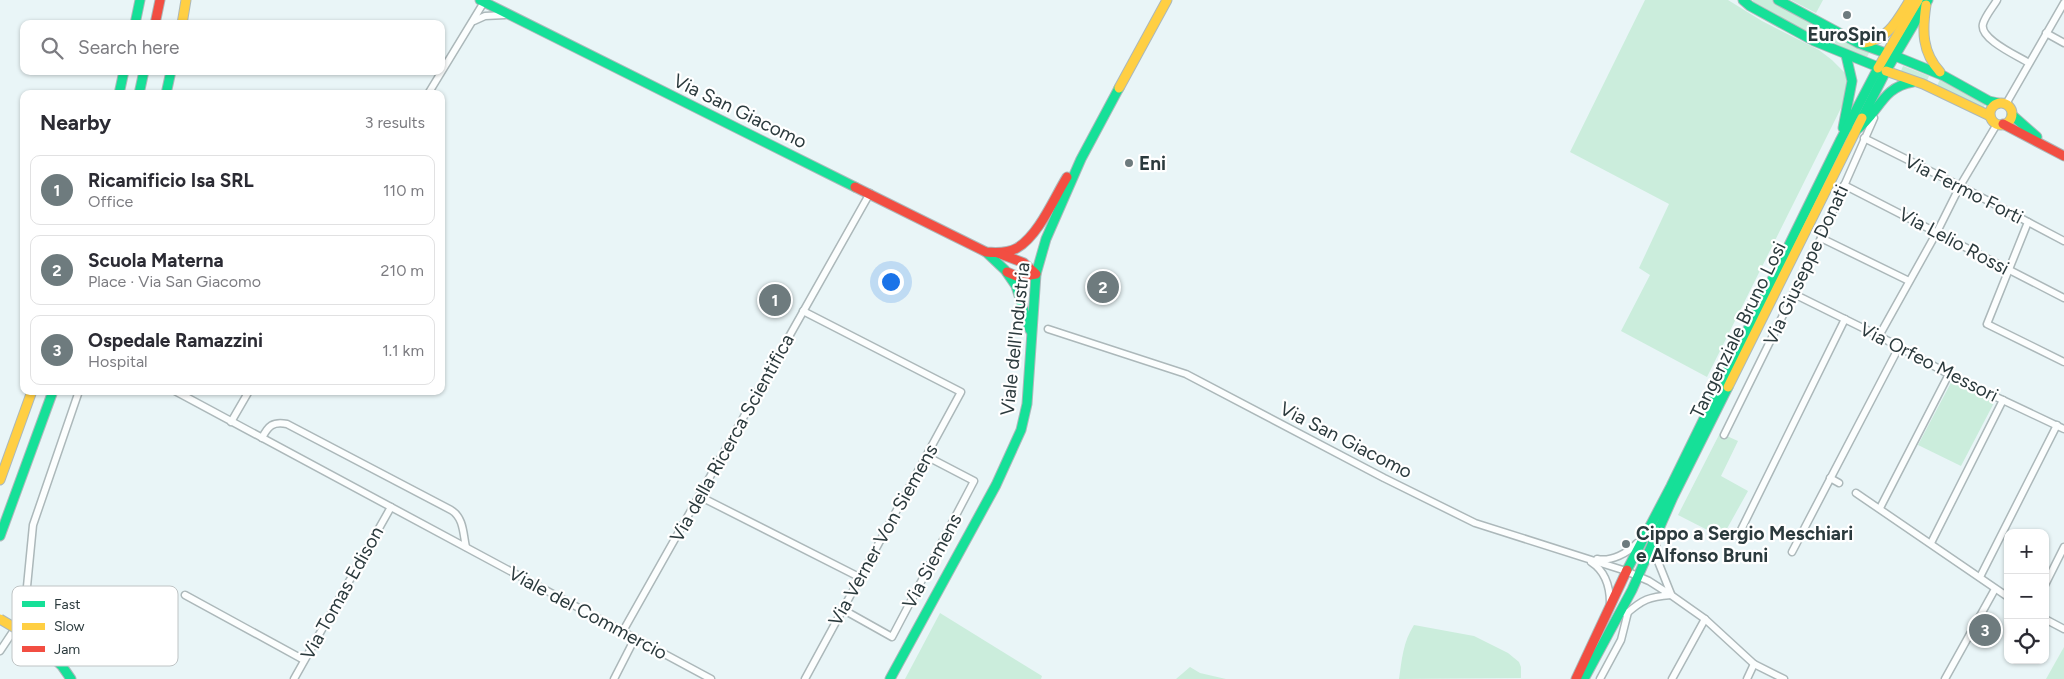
<!DOCTYPE html>
<html lang="en">
<head>
<meta charset="utf-8">
<style>
	body { margin:0; font-family:Figtree,sans-serif; background:#f2f2f3; color:#2b2b33 }
	.controls { position:absolute; right:15px; bottom:15px; display:grid; overflow:hidden; border-radius:10px; box-shadow:0 1px 4px #0004 }
	.controls button { width:45px; height:45px; display:grid; place-items:center; padding:0; border:0; border-bottom:1px solid #e1e1e2; background:#fff; color:#2b2b33; font:25px sans-serif }
	.you { position:absolute; left:890px; top:281px; width:18px; height:18px; margin:-12px; border:4px solid #fff; border-radius:50%; background:#1a73e8; box-shadow:0 0 0 8px #1a73e833 }
	.badge { display:grid; place-items:center; width:32px; height:32px; border-radius:50%; background:#6e7b7e; color:#fff; font-size:16px; font-weight:700 }
	.pin { position:absolute; translate:-50% -50%; border:2px solid #fff; box-shadow:0 1px 5px #0006 }
	.list { margin:0; padding:0; list-style:none }
	h2 { display:flex; justify-content:space-between; align-items:center; height:65px; margin:0; padding:0 20px; font-size:21px }
	h2 small { font-size:16px; font-weight:400; color:#7c7c81 }
	.list li { display:grid; grid-template-columns:32px 1fr auto; gap:15px; align-items:center; box-sizing:border-box; height:70px; margin:0 10px 10px; padding:0 10px; border:1px solid #e1e1e2; border-radius:10px }
	.list b { display:block; font-size:19px; white-space:nowrap }
	.list p { margin:0; font-size:16px; white-space:nowrap; color:#7c7c81 }
	.list em { font-size:16px; font-style:normal; color:#7c7c81 }
	.icon { flex:none; width:28px; height:28px; fill:none; stroke:currentColor; stroke-width:2; stroke-linecap:round; stroke-linejoin:round }
	.map { position:relative; flex:none; width:2064px; height:679px; overflow:hidden }
	.search { position:absolute; background:#fff; box-shadow:0 1px 4px #0004; left:20px; top:20px; width:425px; height:55px; display:flex; align-items:center; gap:12px; box-sizing:border-box; padding:0 18px; border-radius:10px; color:#7c7c81; font-size:19px }
	.panel { position:absolute; background:#fff; box-shadow:0 1px 4px #0004; left:20px; top:90px; width:425px; height:305px; border-radius:10px }
	.map>svg:first-child { display:block }
	.green { fill:#cbeddc }
	.lines { fill:none; stroke-linecap:round; stroke-linejoin:round }
	.street-casing { stroke:#acb8ba; stroke-width:9 }
	.fast-casing { stroke:#acb8ba; stroke-width:11 }
	.slow-casing { stroke:#acb8ba; stroke-width:11 }
	.jam-casing { stroke:#acb8ba; stroke-width:11 }
	.street { stroke:#fcfefe; stroke-width:6 }
	.fast { stroke:#16e098; stroke-width:9 }
	.slow { stroke:#ffcf43; stroke-width:9 }
	.jam { stroke:#f24e42; stroke-width:9 }
	.slow-bridge-casing { stroke:#acb8ba; stroke-width:11; stroke-linecap:butt }
	.slow-bridge { stroke:#ffcf43; stroke-width:9 }
	.poi-dot { fill:#6e7b7e; stroke:#fff; stroke-width:2 }
	.labels { text-anchor:middle; dominant-baseline:central; stroke-width:4.5; stroke-linejoin:round; paint-order:stroke }
	.poi-label { font-size:19px; font-weight:bold; fill:#2b3a3d; stroke:#fff; text-anchor:start }
	.street-label { font-size:19px; fill:#2b3a3d; stroke:#fff }
	.key { fill:#fff; stroke:#bfc4c5; stroke-width:1 }
	.key-label { font-size:14px; fill:#2b3a3d }
</style>
</head>
<body>
<div class="map">
<svg width="2064" height="679" viewBox="0 0 2064 679">
	<rect width="100%" height="100%" fill="#e9f5f7"/>
	<g class="green">
		<polygon points="1645,0 1728,0 1762,21 1819,50 1832,60 1845,73 1848,85 1846,98 1707,377 1621,331 1650,275 1639,268 1669,204 1570,152"/>
		<polygon points="1753,0 1772,0 1812,22 1806,34 1753,2"/>
		<polygon points="1791,0 1823,0 1816,13"/>
		<polygon points="1819,27 1870,51 1867,57 1849,51 1822,36 1815,36"/>
		<polygon points="1903,66 1929,76 1927,81 1901,71"/>
		<polygon points="1940,79 1986,103 1983,109 1937,86"/>
		<polygon points="1954,377 1997,397 1961,466 1918,445"/>
		<polygon points="1720,433 1738,441 1721,476 1748,491 1724,534 1727,540 1678,515"/>
		<polygon points="940,613 1042,676 1041,679 905,679"/>
		<path d="M 1414,625 L 1474,636 L 1508,653 L 1519,662 L 1521,667 L 1521,678 L 1399,679 C 1402,659 1403,642 1414,625 Z"/>
		<polygon points="2064,647 2064,679 2046,679"/>
		<polygon points="1190,667 1200,673 1226,679 1176,679"/>
	</g>
	<g class="lines">
		<g class="street-casing">
			<g id="street">
				<path d="M 1997,0 C 1993,7 1985,16 1983,24 C 1979,39 2018,56 2029,63"/>
				<polyline points="474,21 485,16 505,15"/>
				<polyline points="2046,33 2064,43"/>
				<polyline points="428,94 484,2"/>
				<polyline points="2006,104 2064,3"/>
				<polyline points="1864,138 1960,186 2064,241"/>
				<polyline points="1844,185 2064,298"/>
				<polyline points="2028,222 1987,324 2064,362"/>
				<polyline points="1821,238 1909,281"/>
				<polyline points="1794,294 1879,336 1954,377 2064,429"/>
				<polyline points="803,311 961,392 805,679"/>
				<polyline points="1048,329 1186,374 1384,478 1475,523 1626,571 1649,581 1671,595 1705,619 1754,664 1784,679"/>
				<polyline points="1879,336 1937,232 1960,186 1997,124"/>
				<polyline points="175,391 711,679"/>
				<polyline points="231,422 249,391"/>
				<polyline points="1724,435 1821,238 1874,118"/>
				<path d="M 262,438 C 268,426 273,421 287,424 L 451,510 C 464,518 463,534 466,547"/>
				<polyline points="1830,478 1839,483"/>
				<polyline points="1856,493 2008,597"/>
				<polyline points="699,496 861,578"/>
				<polyline points="1880,508 1949,374"/>
				<polyline points="1738,536 1845,319"/>
				<polyline points="1656,541 1657,559 1671,594"/>
				<polyline points="1931,543 2003,400"/>
				<polyline points="1792,552 1899,347"/>
				<path d="M 1597,559 C 1611,562 1628,553 1637,543"/>
				<path d="M 1591,562 C 1605,571 1610,587 1610,603"/>
				<polyline points="1980,577 2057,425"/>
				<polyline points="2045,585 2064,547"/>
				<polyline points="185,595 304,660"/>
				<polyline points="842,609 892,637 974,481 926,456"/>
				<path d="M 1626,614 C 1643,599 1649,597 1671,595"/>
				<polyline points="2045,619 2064,629"/>
				<polyline points="623,631 870,193"/>
				<polyline points="0,651 12,633 25,607 33,525 79,391"/>
				<polyline points="294,679 391,507"/>
				<polyline points="614,679 635,638"/>
				<polyline points="1600,679 1621,640 1628,612"/>
				<polyline points="1672,679 1705,619"/>
				<polyline points="1747,679 1754,664"/>
				<polyline points="1945,679 1995,589"/>
			</g>
		</g>
		<g class="fast-casing">
			<g id="fast">
				<polyline points="480,0 855,187"/>
				<polyline points="1743,0 1750,6 1814,41 1883,69"/>
				<polyline points="1778,0 1858,43 1891,55"/>
				<polyline points="135,24 140,0"/>
				<polyline points="1895,56 1944,76 1989,101 1998,103"/>
				<polyline points="119,94 124,71"/>
				<polyline points="139,94 144,71"/>
				<polyline points="166,94 171,71"/>
				<polyline points="2012,115 2037,137"/>
				<polyline points="1862,118 1886,71 1928,0"/>
				<polyline points="1843,128 1852,81 1846,55"/>
				<path d="M 1855,131 C 1879,114 1881,87 1913,82"/>
				<polyline points="986,252 1005,270 1016,286 1030,330"/>
				<polyline points="0,536 53,391"/>
				<polyline points="1627,570 1671,486 1841,139 1878,68"/>
				<polyline points="32,638 62,666 71,679"/>
				<polyline points="890,679 996,485 1021,430 1027,404 1036,274 1046,239 1081,159 1119,88"/>
				<polyline points="1584,679 1632,590 1673,497 1728,387"/>
			</g>
		</g>
		<g class="slow-casing">
			<g id="slow">
				<path d="M 1926,5 C 1922,31 1922,52 1940,72"/>
				<polyline points="182,24 186,0"/>
				<path d="M 1864,43 C 1888,40 1898,19 1910,0"/>
				<polyline points="1878,68 1918,0"/>
				<polyline points="1886,71 1923,84 1990,116"/>
				<polyline points="1119,88 1167,0"/>
				<circle cx="2001" cy="114" r="11"/>
				<polyline points="1728,387 1862,118"/>
				<polyline points="0,480 32,391"/>
			</g>
		</g>
		<g class="jam-casing">
			<g id="jam">
				<polyline points="155,24 160,0"/>
				<polyline points="2003,124 2064,156"/>
				<path d="M 855,187 L 986,252 C 996,253 1008,253 1017,248 C 1039,235 1054,198 1067,177"/>
				<polyline points="998,253 1024,263 1036,274 1019,277 1007,272"/>
				<polyline points="1576,679 1627,570"/>
			</g>
		</g>
		<use href="#street" class="street"/>
		<use href="#fast" class="fast"/>
		<use href="#slow" class="slow"/>
		<use href="#jam" class="jam"/>
		<g class="slow-bridge-casing">
			<polyline id="slow-bridge" points="0,619 32,638"/>
		</g>
		<use href="#slow-bridge" class="slow-bridge"/>
	</g>
	<g class="poi-dot">
		<circle cx="1847" cy="15" r="5"/>
		<circle cx="1129" cy="163" r="5"/>
		<circle cx="1626" cy="544" r="5"/>
	</g>
	<g class="labels">
		<g class="poi-label">
			<text x="1847" y="34" text-anchor="middle">EuroSpin</text>
			<text x="1139" y="163">Eni</text>
			<text x="1636" y="533">Cippo a Sergio Meschiari<tspan x="1636" dy="22">e Alfonso Bruni</tspan></text>
		</g>
		<g class="street-label">
			<text transform="translate(740 111) rotate(26)">Via San Giacomo</text>
			<text transform="translate(1964 189) rotate(27)">Via Fermo Forti</text>
			<text transform="translate(1954 241) rotate(28)">Via Lelio Rossi</text>
			<text transform="translate(1806 265) rotate(-65)">Via Giuseppe Donati</text>
			<text transform="translate(1738 330) rotate(-64)">Tangenziale Bruno Losi</text>
			<text transform="translate(1015 339) rotate(-84)">Viale dell'Industria</text>
			<text transform="translate(1929 362) rotate(27)">Via Orfeo Messori</text>
			<text transform="translate(732 438) rotate(-61)">Via della Ricerca Scientifica</text>
			<text transform="translate(1346 440) rotate(27)">Via San Giacomo</text>
			<text transform="translate(883 535) rotate(-61)">Via Verner Von Siemens</text>
			<text transform="translate(932 561) rotate(-62)">Via Siemens</text>
			<text transform="translate(342 593) rotate(-61)">Via Tomas Edison</text>
			<text transform="translate(588 613) rotate(28)">Viale del Commercio</text>
		</g>
	</g>
	<rect x="12" y="586" width="166" height="80" rx="8" class="key"/>
	<rect x="22" y="601" width="23" height="6" fill="#16e098"/>
	<rect x="22" y="623" width="23" height="7" fill="#ffcf43"/>
	<rect x="22" y="646" width="23" height="6" fill="#f24e42"/>
	<g class="key-label">
		<text x="54" y="609">Fast</text>
		<text x="54" y="631">Slow</text>
		<text x="54" y="654">Jam</text>
	</g>
</svg>
<div class="controls">
<button>+</button>
<button>−</button>
<button><svg class="icon" aria-label="locate" viewBox="0 0 24 24"><circle cx="12" cy="12" r="6"/><path d="M12 2v4M12 18v4M2 12h4M18 12h4"/></svg></button>
</div>
<div class="you"></div>
<div class="pin badge" style="left:775px;top:300px">1</div>
<div class="pin badge" style="left:1103px;top:287px">2</div>
<div class="pin badge" style="left:1985px;top:630px">3</div>
<div class="search"><svg class="icon" aria-label="search" viewBox="0 0 24 24"><circle cx="10" cy="10" r="6"/><path d="M15 15l6 6"/></svg>Search here</div>
<section class="panel">
<h2>Nearby<small>3 results</small></h2>
<ul class="list">
<li><span class="badge">1</span><div><b>Ricamificio Isa SRL</b><p>Office</p></div><em>110 m</em></li>
<li><span class="badge">2</span><div><b>Scuola Materna</b><p>Place · Via San Giacomo</p></div><em>210 m</em></li>
<li><span class="badge">3</span><div><b>Ospedale Ramazzini</b><p>Hospital</p></div><em>1.1 km</em></li>
</ul>
</section>
</div>
</body>
</html>
